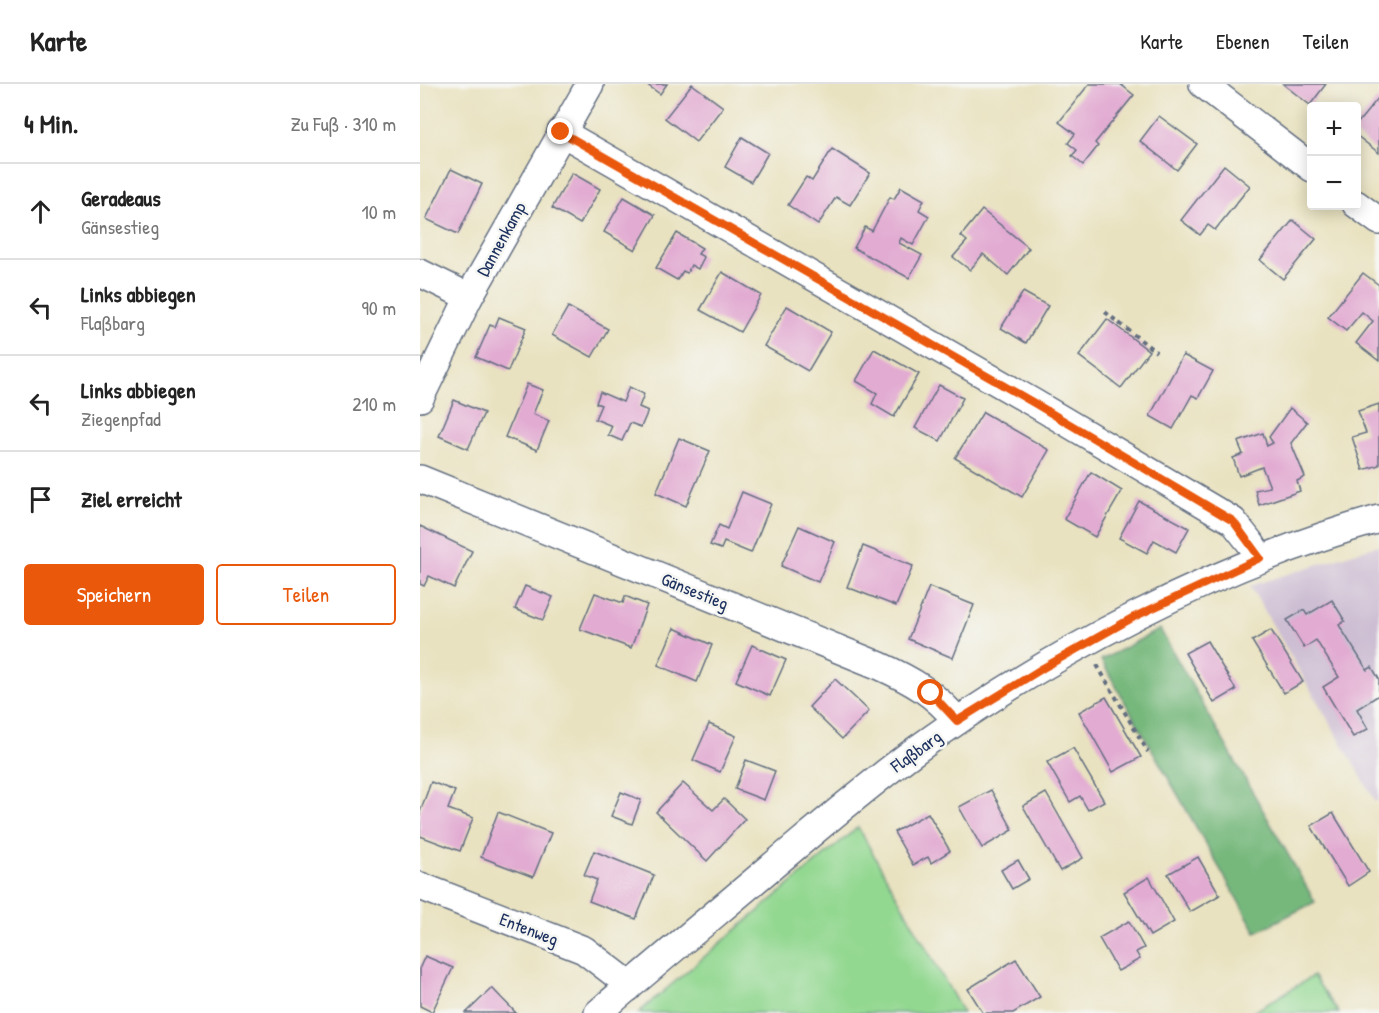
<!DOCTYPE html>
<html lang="de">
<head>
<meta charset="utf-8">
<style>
	body { margin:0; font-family:"Patrick Hand",sans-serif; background:#f2f2f2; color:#222 }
	.controls { position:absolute; right:18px; top:18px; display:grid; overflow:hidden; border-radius:6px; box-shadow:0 3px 15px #0003 }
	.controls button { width:54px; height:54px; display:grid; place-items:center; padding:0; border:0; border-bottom:2px solid #e0e0e0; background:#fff; color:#222; font:30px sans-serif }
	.stop { position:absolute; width:18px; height:18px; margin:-14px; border:4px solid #ea580c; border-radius:50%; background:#fff }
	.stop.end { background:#ea580c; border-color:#fff; box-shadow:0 2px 6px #0008 }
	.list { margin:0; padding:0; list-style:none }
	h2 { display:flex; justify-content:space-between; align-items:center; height:78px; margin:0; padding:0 24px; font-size:26px }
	h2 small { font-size:20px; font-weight:400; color:#767676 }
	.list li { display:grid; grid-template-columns:39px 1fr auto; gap:18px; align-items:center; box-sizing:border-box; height:96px; padding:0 24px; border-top:2px solid #e0e0e0 }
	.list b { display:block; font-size:22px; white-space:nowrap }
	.list p { margin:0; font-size:20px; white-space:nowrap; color:#767676 }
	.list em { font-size:20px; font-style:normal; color:#767676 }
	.actions { display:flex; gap:12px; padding:18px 24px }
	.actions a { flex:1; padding:14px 0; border:2px solid #ea580c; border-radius:6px; text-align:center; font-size:21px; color:#ea580c }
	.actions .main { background:#ea580c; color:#fff }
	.icon { flex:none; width:33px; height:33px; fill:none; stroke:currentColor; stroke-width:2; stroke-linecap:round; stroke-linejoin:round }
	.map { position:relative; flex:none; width:959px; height:929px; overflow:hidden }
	header { display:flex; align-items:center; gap:36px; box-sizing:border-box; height:84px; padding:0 30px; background:#fff; border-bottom:2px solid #e0e0e0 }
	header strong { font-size:28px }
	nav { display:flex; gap:33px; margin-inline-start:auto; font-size:21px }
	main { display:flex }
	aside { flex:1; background:#fff }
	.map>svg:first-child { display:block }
	.industrial { fill:#cdbed3 }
	.green { fill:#93d891; stroke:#578478; stroke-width:1.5 }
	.forest { fill:#76b87b; stroke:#48746c; stroke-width:1.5 }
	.building { fill:#e2abd2 }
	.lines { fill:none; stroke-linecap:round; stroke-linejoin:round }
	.minor-casing { stroke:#636e80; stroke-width:30 }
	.path { stroke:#636e80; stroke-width:4; stroke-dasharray:4.5 4.5; stroke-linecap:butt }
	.minor { stroke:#fff; stroke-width:27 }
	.route { stroke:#ea580c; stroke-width:8 }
	.labels { text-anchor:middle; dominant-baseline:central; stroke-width:5; stroke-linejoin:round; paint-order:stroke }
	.street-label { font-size:18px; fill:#1b2f5e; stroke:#f6f6f2 }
</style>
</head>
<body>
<header>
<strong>Karte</strong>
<nav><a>Karte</a><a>Ebenen</a><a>Teilen</a></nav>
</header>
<main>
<aside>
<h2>4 Min.<small>Zu Fuß · 310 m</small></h2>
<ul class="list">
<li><svg class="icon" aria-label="ahead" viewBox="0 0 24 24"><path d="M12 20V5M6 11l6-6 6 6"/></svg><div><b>Geradeaus</b><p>Gänsestieg</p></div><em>10 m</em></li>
<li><svg class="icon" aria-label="left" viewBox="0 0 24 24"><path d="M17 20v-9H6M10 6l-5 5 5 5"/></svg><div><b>Links abbiegen</b><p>Flaßbarg</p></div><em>90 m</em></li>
<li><svg class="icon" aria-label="left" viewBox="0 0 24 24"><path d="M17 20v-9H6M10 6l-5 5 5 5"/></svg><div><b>Links abbiegen</b><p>Ziegenpfad</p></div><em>210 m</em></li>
<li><svg class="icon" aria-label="arrive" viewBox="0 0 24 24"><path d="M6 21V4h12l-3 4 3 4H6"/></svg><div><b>Ziel erreicht</b></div></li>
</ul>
<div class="actions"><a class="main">Speichern</a><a>Teilen</a></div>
</aside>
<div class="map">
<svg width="959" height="929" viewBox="0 0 959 929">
	<rect width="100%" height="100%" fill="#f6f6f2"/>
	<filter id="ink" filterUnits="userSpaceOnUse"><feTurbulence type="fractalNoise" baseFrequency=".0167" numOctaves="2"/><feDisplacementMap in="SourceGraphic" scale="12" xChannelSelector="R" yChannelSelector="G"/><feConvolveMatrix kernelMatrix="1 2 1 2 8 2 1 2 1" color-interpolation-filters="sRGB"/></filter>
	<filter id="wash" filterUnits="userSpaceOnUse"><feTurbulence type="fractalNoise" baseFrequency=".008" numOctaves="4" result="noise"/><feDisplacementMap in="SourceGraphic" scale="24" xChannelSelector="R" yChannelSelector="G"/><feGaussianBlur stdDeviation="1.35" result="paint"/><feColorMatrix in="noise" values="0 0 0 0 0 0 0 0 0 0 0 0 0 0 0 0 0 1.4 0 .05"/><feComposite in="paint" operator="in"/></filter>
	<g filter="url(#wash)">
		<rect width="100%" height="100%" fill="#e9e2c0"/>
		<polygon class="industrial" points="959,461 959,715 956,718 830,502"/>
		<g class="green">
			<polygon points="438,743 543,929 218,929"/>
			<polygon points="893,892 919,929 832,929"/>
		</g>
		<polygon class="forest" points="740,545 895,818 836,848 681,576"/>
		<g id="blocks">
			<g class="building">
				<polygon points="226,0 247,0 240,10"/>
				<polygon points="272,0 303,23 276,58 245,34"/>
				<polygon points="669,0 700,0 714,11 675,59 678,62 663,81 652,72 657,66 648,59 655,50 639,38"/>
				<polygon points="863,0 906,0 890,21"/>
				<polygon points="959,13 959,69 936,51 936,41"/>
				<polygon points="739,32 777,60 757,86 720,57"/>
				<polygon points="322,53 348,69 331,98 305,83"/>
				<polygon points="412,65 450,89 430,121 416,113 398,141 368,121 386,93 392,97"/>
				<polygon points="804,81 830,102 795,146 788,141 780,151 761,136"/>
				<polygon points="31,85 62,100 38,150 6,135"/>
				<polygon points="152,89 180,105 160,140 132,124"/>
				<polygon points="481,103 504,116 499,126 509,132 493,161 481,154 479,159 502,171 489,194 434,164 445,143 452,147 470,113 474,115"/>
				<polygon points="204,113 235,131 215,166 184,148"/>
				<polygon points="562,126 609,164 588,191 563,170 550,186 533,173 547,157 541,152"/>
				<polygon points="873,136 896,155 863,195 840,176"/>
				<polygon points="257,149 282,164 278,170 284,173 278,185 271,181 267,189 263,187 257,196 236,184"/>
				<polygon points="302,188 341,211 320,248 280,226"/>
				<polygon points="943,189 959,201 959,277 936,259 953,237 942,228 926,247 908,233"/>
				<polygon points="603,208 628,222 606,259 581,244"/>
				<polygon points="367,222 411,248 388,287 344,262"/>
				<polygon points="148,223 188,245 172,273 132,251"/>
				<polygon points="79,233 106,244 88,287 56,273 70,241 75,243"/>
				<polygon points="687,235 729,267 701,304 659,272"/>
				<polygon points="454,265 499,290 474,333 452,320 457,309 436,297"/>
				<polygon points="763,271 793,287 778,314 772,311 753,345 730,332"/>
				<polygon points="107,300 123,306 113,330 129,337 117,366 85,353"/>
				<polygon points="519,301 543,314 520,357 495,344"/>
				<polygon points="209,303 224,310 219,323 228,327 221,343 210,339 202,357 188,351 192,342 175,335 181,321 176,319 180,308 203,318"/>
				<polygon points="34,316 64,329 48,365 19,352"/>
				<polygon points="959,320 959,381 943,386 932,353 946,349 938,327"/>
				<polygon points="870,324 887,338 871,359 885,393 877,397 880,407 839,421 835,406 850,403 842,383 819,392 813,374 823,370 818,358 843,349 847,362 853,359 849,353"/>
				<polygon points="563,328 629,366 602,413 535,374"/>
				<polygon points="259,354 290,367 266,422 236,409"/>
				<polygon points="671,388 702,407 675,453 644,435"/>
				<polygon points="322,408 351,420 331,469 304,458 301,465 290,461 299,441 307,445"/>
				<polygon points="719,417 769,444 756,468 734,456 727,469 699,454"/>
				<polygon points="0,442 52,467 34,504 9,492 4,502 0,500"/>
				<polygon points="379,442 415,458 398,498 361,482"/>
				<polygon points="443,462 493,482 476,522 427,503"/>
				<polygon points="105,502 133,513 123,536 95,525"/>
				<polygon points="509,503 554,521 533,574 488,555"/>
				<polygon points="175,509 203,519 205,512 227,521 211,564 160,545"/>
				<polygon points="912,516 925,537 919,541 947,586 952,583 959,595 959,611 937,625 948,645 933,653 903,603 919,593 896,556 884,564 867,536 884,526 887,531"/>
				<polygon points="254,544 292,561 277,598 238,581"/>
				<polygon points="851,546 883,598 864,609 832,557"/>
				<polygon points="787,557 816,606 794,619 765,569"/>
				<polygon points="332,561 366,576 350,612 316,597"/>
				<polygon points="415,595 449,627 422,655 389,623"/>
				<polygon points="686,613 721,673 693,688 659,628"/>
				<polygon points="289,640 316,652 300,688 273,676"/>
				<polygon points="653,664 684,717 668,726 660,712 650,718 627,678"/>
				<polygon points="326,676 355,687 344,716 315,705"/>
				<polygon points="11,698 35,707 28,725 53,734 40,767 0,752 0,728"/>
				<polygon points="263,699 293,726 304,715 325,735 287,777 236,728"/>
				<polygon points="571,706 593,746 562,764 539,723"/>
				<polygon points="201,708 221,716 212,740 191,732"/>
				<polygon points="626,709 663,774 640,787 603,722"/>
				<polygon points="78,728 131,749 113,793 61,773"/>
				<polygon points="508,729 530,767 511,779 508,773 493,781 474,748"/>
				<polygon points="913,729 949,788 928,802 891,742"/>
				<polygon points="174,767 234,791 216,835 169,817 177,796 164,791"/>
				<polygon points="778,773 800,811 770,828 748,790"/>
				<polygon points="598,776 609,795 592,805 581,786"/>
				<polygon points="729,793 754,838 730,852 704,808"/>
				<polygon points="709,837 724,864 716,868 720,875 698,887 679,854"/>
				<polygon points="5,872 33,884 12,928 0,922 0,883"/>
				<polygon points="596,875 620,913 593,929 563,929 548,905"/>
				<polygon points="72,904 96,929 46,929"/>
			</g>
		</g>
	</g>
	<g filter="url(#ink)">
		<use href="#blocks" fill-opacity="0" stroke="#636e80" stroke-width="1.5"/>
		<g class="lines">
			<g class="minor-casing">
				<g id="minor">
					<polyline points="783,0 892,84"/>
					<polyline points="141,48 614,319 813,437 832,461 840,474"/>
					<polyline points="936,120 959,137"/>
					<polyline points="0,189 49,213"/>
					<polyline points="0,314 49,213 170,0"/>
					<path d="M 0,395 L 460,582 C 491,596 516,610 537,637"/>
					<polyline points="0,802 164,866 198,892 208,904"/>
					<path d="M 178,929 C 235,880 293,832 350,784 C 398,744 445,703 496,666 C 633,567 796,481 959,435"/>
				</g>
			</g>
			<g class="path">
				<polyline points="685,228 736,268"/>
				<polyline points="677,581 728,668"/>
			</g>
			<use href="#minor" class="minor"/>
		</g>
	</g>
	<g class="lines" filter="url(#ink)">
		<polyline class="route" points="141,48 614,319 813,437 840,474 714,533 623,584 537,637 511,609"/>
	</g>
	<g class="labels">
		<g class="street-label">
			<text transform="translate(81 155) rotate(-61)">Dannenkamp</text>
			<text transform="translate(275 507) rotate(22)">Gänsestieg</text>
			<text transform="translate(496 667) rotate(-36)">Flaßbarg</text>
			<text transform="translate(109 845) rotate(21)">Entenweg</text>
		</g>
	</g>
</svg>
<div class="controls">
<button>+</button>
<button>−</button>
</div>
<div class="stop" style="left:511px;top:609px"></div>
<div class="stop end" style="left:141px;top:48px"></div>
</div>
</main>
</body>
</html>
